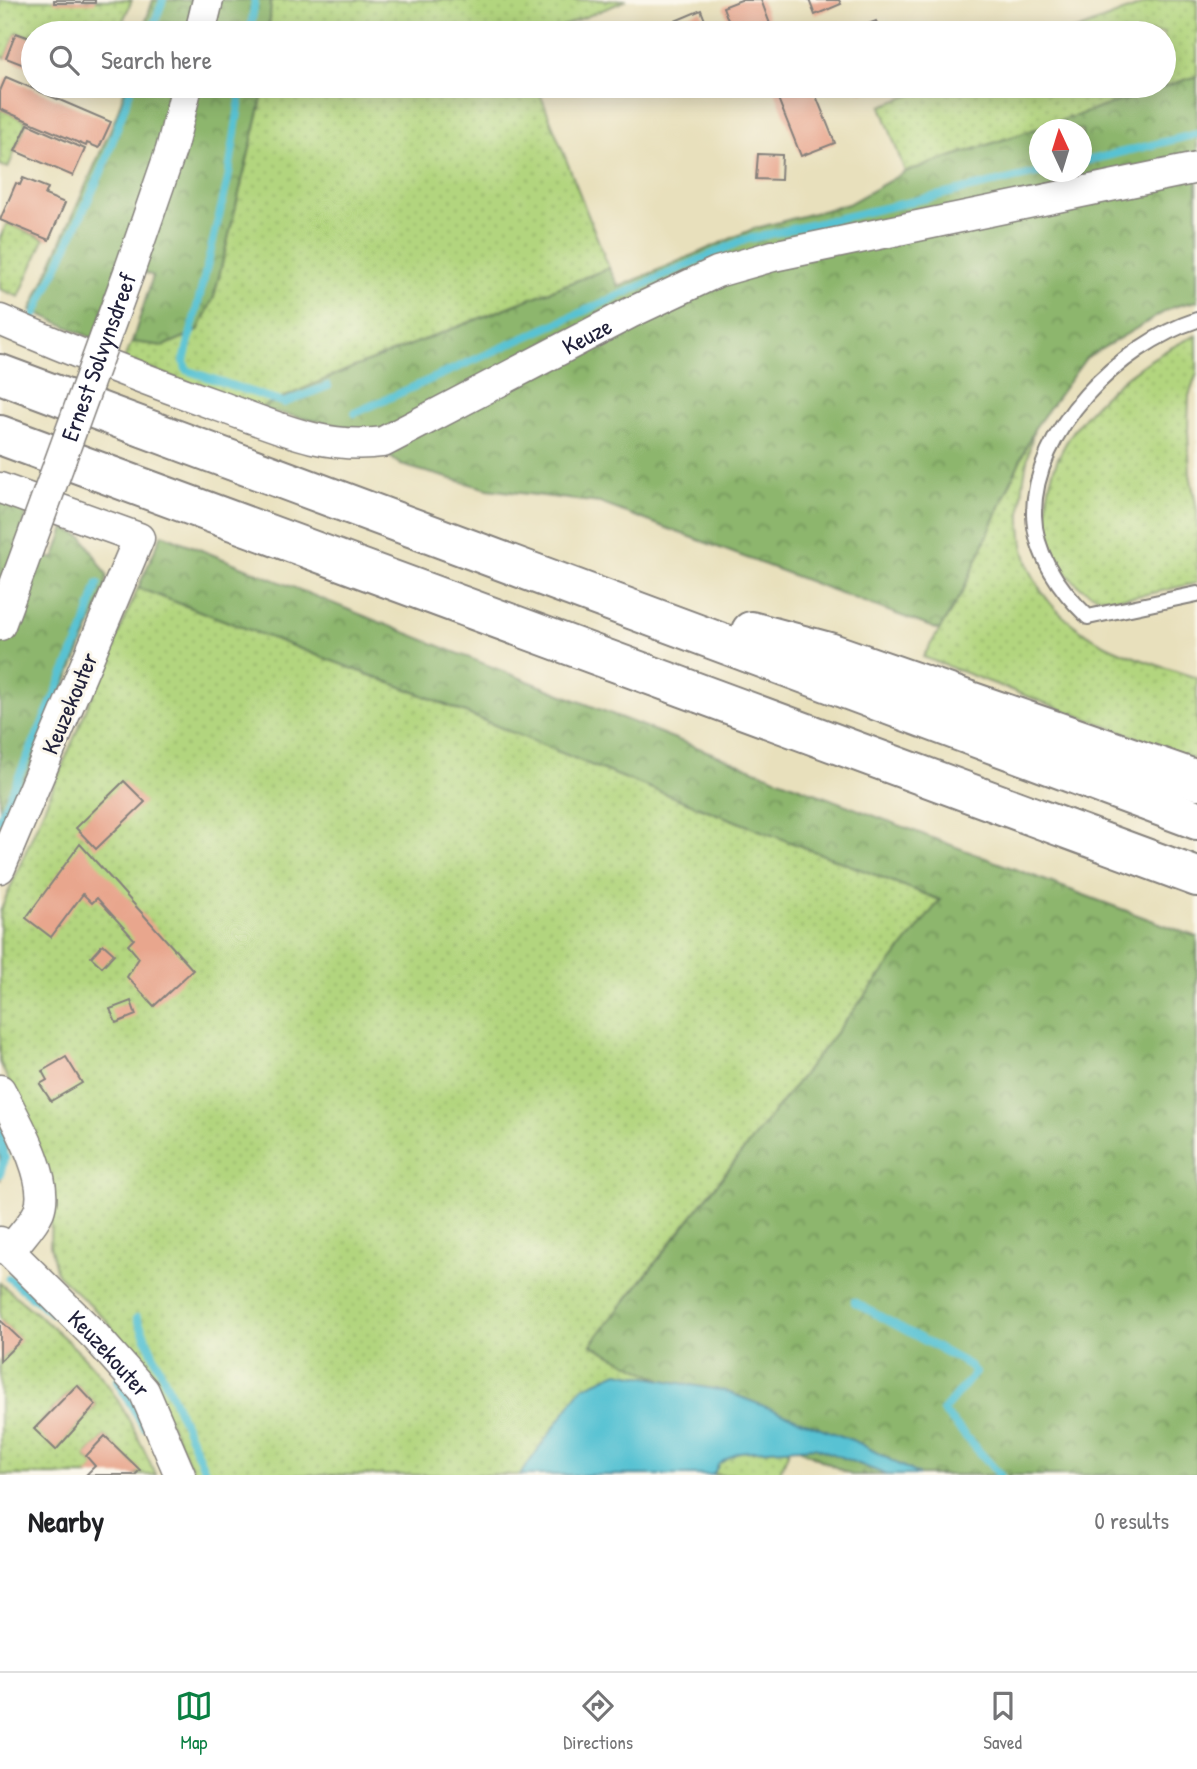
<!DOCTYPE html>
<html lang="en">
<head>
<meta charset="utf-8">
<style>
	body { margin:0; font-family:"Patrick Hand",sans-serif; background:#f2f2f2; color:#202124 }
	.compass { position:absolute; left:1029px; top:119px; width:63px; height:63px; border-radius:50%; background:#fff; box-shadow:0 4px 18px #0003; rotate:356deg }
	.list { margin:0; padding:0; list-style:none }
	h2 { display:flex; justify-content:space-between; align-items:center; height:91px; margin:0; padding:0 28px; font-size:30px }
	h2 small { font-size:23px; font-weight:400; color:#757577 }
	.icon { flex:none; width:38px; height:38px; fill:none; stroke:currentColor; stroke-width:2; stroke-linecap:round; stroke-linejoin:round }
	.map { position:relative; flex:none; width:1197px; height:1475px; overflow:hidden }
	.search { position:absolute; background:#fff; box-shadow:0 4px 18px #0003; left:21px; right:21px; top:21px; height:77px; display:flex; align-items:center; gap:18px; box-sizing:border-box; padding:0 24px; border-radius:38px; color:#757577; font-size:26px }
	.sheet { height:196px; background:#fff }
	nav { display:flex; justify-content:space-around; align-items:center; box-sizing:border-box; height:98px; border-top:2px solid #e0e0e0; background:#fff; font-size:19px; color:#757577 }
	nav a { display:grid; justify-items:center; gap:4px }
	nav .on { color:#0b8043 }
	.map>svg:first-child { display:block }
	.grass { fill:url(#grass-dots); stroke:#6a7c5c; stroke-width:2; fill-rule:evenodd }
	.forest { fill:url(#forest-crowns); stroke:#586c54; stroke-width:2; fill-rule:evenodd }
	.water { fill:#58c2d3; stroke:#3d7287; stroke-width:2 }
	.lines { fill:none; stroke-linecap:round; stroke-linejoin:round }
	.stream { stroke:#58c2d3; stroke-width:8 }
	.building { fill:#e8a68d }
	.lane-casing { stroke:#85817c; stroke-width:18 }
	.street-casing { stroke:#85817c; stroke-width:33 }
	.highway-casing { stroke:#85817c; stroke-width:42 }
	.lane { stroke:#fff; stroke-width:14 }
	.street { stroke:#fff; stroke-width:30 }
	.highway { stroke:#fff; stroke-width:38 }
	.street-bridge-casing { stroke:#85817c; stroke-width:33; stroke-linecap:butt }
	.street-bridge { stroke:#fff; stroke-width:30 }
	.labels { text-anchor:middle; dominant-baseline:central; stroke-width:6; stroke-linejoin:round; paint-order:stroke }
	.street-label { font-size:24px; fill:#22223b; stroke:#fbf7ec }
</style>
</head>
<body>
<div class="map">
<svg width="1197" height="1475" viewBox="0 0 1197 1475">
	<defs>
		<pattern id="grass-dots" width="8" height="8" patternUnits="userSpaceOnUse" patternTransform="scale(1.75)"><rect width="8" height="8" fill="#b2d57e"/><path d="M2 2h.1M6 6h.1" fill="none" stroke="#99b76e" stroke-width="1.8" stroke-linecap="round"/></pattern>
		<pattern id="forest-crowns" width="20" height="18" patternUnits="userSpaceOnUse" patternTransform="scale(1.75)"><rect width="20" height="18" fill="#8db66d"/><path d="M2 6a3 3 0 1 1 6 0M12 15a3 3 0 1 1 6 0" fill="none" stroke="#73945b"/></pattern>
	</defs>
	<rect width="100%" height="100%" fill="#fbf7ec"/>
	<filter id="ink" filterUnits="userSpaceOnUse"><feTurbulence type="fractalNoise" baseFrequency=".0143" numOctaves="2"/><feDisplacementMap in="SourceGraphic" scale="14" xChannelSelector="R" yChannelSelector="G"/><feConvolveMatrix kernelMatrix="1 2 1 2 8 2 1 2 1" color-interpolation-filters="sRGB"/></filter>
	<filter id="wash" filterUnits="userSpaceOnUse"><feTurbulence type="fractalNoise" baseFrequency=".00686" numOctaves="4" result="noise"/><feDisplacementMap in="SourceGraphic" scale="28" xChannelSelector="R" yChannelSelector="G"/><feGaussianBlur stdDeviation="1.57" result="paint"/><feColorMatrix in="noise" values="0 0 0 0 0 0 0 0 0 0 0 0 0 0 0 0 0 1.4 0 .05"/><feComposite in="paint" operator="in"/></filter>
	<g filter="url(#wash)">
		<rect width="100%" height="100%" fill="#e8e0bc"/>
		<g class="grass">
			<polygon points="0,0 132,0 118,33 33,33 33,37 16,33 6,58 0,56"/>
			<polygon points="271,0 627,0 546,33 269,33"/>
			<polygon points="1154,0 1197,0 1197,76 905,172 881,106 936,86 1164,86 1164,33 1069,33"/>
			<polygon points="265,86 537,86 609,268 349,369 258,409 124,359 132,342 164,346 198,331 214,297"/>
			<polygon points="0,109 27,121 8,168 0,165"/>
			<polygon points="7,223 44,239 19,297 0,289 0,238"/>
			<path d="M 1197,335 L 1197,373 L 1189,396 L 1188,431 L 1190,474 L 1197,510 L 1197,583 C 1170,588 1140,598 1112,598 C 1090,598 1072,583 1061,565 C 1051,549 1048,533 1047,514 C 1044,431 1128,366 1197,335 Z"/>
			<path d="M 1034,429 C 1011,523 1009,595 1106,645 C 1134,659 1167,668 1197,678 L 1197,760 L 923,657 L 963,591 Z"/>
			<polygon points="138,588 415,692 593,766 941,900 591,1344 791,1445 779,1475 195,1475 147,1376 107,1321 57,1274 50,1245 52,1188 41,1155 0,1062 0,912"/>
			<path d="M 0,1283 C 37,1315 78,1345 107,1384 C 127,1412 141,1444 156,1475 L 135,1475 L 139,1470 L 105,1436 L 86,1456 L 95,1466 L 88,1475 L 0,1475 L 0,1361 L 20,1340 L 0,1320 ZM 77,1385 L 96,1405 L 56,1449 L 35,1428 Z"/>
		</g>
		<g class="forest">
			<polygon points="153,0 271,0 269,33 142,33"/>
			<path d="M 1197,76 L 1197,301 L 1173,307 L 1086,358 L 1034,429 L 963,591 L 939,630 L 600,503 L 488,489 L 401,465 L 352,428 L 258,409 L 349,369 L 609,268 L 619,287 L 753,229 L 848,204 L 905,172 ZM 1040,130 L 1082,130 L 1082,172 L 1040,172 Z"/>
			<polygon points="126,86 265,86 214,297 198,331 164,346 132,342 153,276 120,262 94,339 31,310 116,117"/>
			<polygon points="0,500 27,511 18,547 54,559 65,528 83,537 107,575 105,592 0,838"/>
			<path d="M 162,534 C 505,674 850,809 1197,937 L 1197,1475 L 851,1475 L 591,1345 L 940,900 L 593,766 L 415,692 L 138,588 Z"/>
			<polygon points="0,1122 7,1150 0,1181"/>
		</g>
		<polygon class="water" points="618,1372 725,1391 857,1442 919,1475 887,1475 815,1447 739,1452 719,1464 713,1475 520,1475 582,1388"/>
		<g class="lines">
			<g class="stream">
				<polyline points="151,33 163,0"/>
				<polyline points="250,33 255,0"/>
				<polyline points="242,86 228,179 184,361 186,370 284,403 328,386"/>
				<polyline points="1082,162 1197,134"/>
				<polyline points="34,317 103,168 132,86"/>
				<polyline points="355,413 744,240 1041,172"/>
				<polyline points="0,819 85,626 98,583"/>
				<polyline points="0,1132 5,1158 0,1174"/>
				<polyline points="9,1278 53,1314"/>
				<polyline points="854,1302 969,1365 975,1373 943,1411 1000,1475"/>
				<polyline points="137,1318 207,1475"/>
				<polyline points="117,1381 144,1427"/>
			</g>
		</g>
		<g id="blocks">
			<g class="building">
				<rect x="54" y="0" width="41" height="3"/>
				<polygon points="741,0 761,0 770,24 747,33 733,33 723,7"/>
				<polygon points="809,0 839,0 841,4 815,15"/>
				<polygon points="701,10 710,33 666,33 663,26"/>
				<polygon points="876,21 881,33 845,33"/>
				<polygon points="16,33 33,39 33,55 29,67 6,58"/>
				<polygon points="6,77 111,122 99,148 87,143 86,146 0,109 0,91"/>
				<polygon points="773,86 812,86 835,143 801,156"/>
				<polygon points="858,86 878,86 860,93"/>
				<polygon points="28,124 85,149 73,176 15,151"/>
				<polygon points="758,154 782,155 781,180 756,179"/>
				<polygon points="23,178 48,188 45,195 65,203 49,240 0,220 16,183 20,185"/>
				<polygon points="124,781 145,802 96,849 76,828"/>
				<polygon points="80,844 193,970 154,1006 127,977 139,958 128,945 134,939 97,898 92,903 83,894 51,937 26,918"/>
				<polygon points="103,944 114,954 102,967 91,957"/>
				<polygon points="131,1001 136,1015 116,1023 110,1009"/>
				<polygon points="66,1057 82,1083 51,1101 40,1084 47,1080 42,1071"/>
				<polygon points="0,1320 21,1340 0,1361"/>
				<polygon points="77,1385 96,1405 56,1450 34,1429"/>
				<polygon points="105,1436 140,1470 135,1475 86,1475 95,1466 86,1456"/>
			</g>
		</g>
	</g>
	<g filter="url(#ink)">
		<use href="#blocks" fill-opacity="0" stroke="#85817c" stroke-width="2"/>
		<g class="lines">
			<g class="lane-casing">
				<path id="lane" d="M 1197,320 C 1120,345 1033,430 1034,515 C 1035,555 1061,591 1088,617 L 1197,594"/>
			</g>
			<g class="street-casing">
				<g id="street">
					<polyline points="200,33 208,0"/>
					<polyline points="129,272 171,150 187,86"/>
					<path id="s1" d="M 0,320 C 72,351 145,380 219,406 C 275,426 323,450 383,442 L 630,313 L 717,272 L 773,256 L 1197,168"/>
					<polyline points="0,488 139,538 0,868"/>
					<polyline points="0,625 20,571"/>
					<path d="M 0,1090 C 15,1119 51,1179 39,1211 C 33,1225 18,1239 10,1251"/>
					<path id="s2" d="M 0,1242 L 96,1337 L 144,1391 L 180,1475"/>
				</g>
			</g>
			<g class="highway-casing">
				<g id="highway">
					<polyline points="0,374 1197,820"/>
					<polyline points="0,435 1197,877"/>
					<polyline points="751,631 829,652 1197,780"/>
				</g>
			</g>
			<use href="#lane" class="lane"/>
			<use href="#street" class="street"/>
			<use href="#highway" class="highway"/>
			<g class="street-bridge-casing">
				<g id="street-bridge">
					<path id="s3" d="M 20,571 L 129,272"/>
				</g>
			</g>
			<use href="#street-bridge" class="street-bridge"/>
		</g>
	</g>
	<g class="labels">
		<g class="street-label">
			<text stroke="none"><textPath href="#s1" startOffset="635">Keuze</textPath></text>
			<text stroke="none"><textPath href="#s3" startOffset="228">Ernest Solvynsdreef</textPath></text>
			<text transform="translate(69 703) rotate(-67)">Keuzekouter</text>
			<text stroke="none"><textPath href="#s2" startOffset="156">Keuzekouter</textPath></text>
		</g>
	</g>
</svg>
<svg class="compass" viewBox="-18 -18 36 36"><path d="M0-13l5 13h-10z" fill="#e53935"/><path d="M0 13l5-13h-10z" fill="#757577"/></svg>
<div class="search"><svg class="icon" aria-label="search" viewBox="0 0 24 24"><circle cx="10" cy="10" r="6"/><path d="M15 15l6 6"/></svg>Search here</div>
</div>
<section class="sheet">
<h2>Nearby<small>0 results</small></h2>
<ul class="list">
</ul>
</section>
<nav>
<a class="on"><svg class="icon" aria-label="map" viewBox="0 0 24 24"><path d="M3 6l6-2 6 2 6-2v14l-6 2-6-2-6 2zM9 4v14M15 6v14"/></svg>Map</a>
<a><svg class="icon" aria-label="directions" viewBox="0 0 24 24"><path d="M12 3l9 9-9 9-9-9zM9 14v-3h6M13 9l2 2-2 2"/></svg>Directions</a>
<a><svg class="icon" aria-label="saved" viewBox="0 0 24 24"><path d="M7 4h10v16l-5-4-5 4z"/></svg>Saved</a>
</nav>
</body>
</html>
